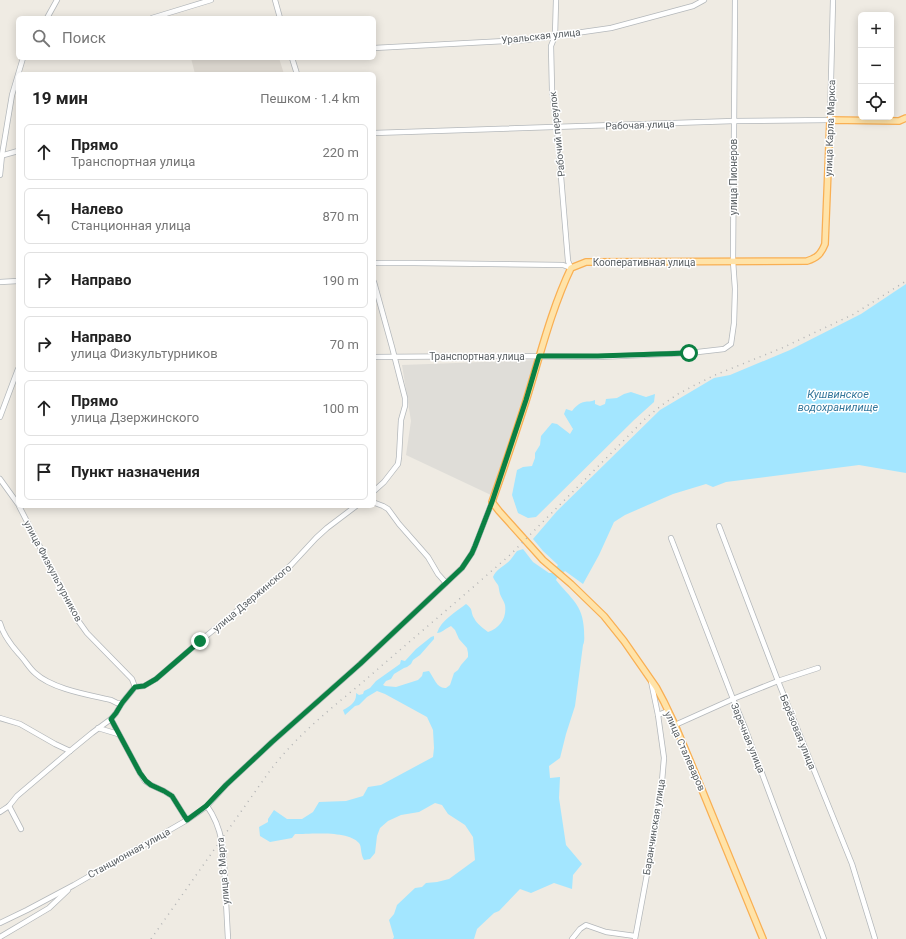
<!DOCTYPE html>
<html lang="ru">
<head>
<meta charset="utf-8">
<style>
	body { margin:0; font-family:Roboto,sans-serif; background:#f6f6f6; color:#222 }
	.controls { position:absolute; right:12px; top:12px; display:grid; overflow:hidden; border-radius:6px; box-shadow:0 2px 10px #0003 }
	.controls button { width:36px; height:36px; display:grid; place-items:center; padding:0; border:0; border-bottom:1px solid #e0e0e0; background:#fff; color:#222; font:20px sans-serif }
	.stop { position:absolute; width:12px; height:12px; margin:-9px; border:3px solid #0b8043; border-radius:50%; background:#fff }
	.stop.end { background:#0b8043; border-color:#fff; box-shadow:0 1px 4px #0008 }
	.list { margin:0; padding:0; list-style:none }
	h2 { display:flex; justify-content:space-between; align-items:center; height:52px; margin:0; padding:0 16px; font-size:17px }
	h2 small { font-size:13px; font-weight:400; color:#767676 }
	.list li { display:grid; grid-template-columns:26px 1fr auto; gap:12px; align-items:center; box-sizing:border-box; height:56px; margin:0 8px 8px; padding:0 8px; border:1px solid #e0e0e0; border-radius:6px }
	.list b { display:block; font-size:15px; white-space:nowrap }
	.list p { margin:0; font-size:13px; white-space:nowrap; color:#767676 }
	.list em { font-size:13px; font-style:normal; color:#767676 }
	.icon { flex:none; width:22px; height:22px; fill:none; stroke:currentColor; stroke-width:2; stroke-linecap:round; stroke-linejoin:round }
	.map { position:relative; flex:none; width:906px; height:939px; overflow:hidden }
	.search { position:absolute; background:#fff; box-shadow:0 2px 10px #0003; left:16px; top:16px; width:360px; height:44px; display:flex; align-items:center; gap:10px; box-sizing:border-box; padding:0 14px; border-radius:6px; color:#767676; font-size:15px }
	.panel { position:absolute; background:#fff; box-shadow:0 2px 10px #0003; left:16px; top:72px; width:360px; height:436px; border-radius:6px }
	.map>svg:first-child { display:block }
	.industrial { fill:#dfddd8 }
	.education { fill:#e1dcd4 }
	.water { fill:#a3e6ff }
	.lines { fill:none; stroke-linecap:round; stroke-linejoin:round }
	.minor-casing { stroke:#b4b8bb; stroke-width:6 }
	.major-casing { stroke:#f9af53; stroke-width:8 }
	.minor { stroke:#fff; stroke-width:4.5 }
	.major { stroke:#ffe3a8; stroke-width:5.5 }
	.rail { stroke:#b3b4b5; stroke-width:1.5; stroke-dasharray:1 5; stroke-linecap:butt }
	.route { stroke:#0b8043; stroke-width:5 }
	.labels { text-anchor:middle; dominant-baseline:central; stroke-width:3; stroke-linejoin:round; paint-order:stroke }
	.street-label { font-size:10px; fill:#5b6165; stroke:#fff }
	.water-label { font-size:11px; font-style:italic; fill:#34779b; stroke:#fff }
</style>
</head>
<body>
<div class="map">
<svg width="906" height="939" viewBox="0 0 906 939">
	<rect width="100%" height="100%" fill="#efebe3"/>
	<polygon class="industrial" points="535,360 491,495 406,455 411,421 402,365"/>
	<polygon class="education" points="191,58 279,58 284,74 195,74"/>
	<g class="water">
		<path d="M 906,284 L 906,473 L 859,465 L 726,482 L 713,487 L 706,484 L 673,494 L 625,515 L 614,522 L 599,555 L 583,584 L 565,571 L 557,578 L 556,580 C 570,598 583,604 584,630 C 584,635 585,641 583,645 L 575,706 L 566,734 L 560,758 L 549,766 L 550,778 L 560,777 L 559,798 L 566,845 L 582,864 L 573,875 L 572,889 L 554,883 L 531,893 L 520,889 L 499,911 L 494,913 L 477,929 L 474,939 L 393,939 L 394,937 L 389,920 L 394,914 L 397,905 L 415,888 L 422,887 L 426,883 L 437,882 L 449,879 L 475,860 L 473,837 L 465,825 L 448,814 L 442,805 L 435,803 L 419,812 L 401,815 L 388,821 L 380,828 L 377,836 L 375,853 L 370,859 L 364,860 C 360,853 362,847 359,843 C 348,830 310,834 295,834 L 292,838 L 270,842 L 260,836 L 259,827 L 268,822 L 268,819 L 274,810 L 287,819 L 302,819 L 313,812 L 319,802 L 346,801 L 363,796 L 368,787 L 381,785 L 433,757 L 434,748 L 433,730 L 427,717 L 385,694 L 377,691 L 367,697 L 359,705 L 355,706 L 345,715 L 343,710 C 350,706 357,702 356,693 L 359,695 L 363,694 L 364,691 L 370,688 L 376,681 L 400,664 L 401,660 L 405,661 L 416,649 L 431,637 L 434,636 L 434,639 L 420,655 L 413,660 L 411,664 L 407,667 L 404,668 L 394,674 L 391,679 L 386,681 L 383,685 L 385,686 L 396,687 L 418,680 L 422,676 L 423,672 L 429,671 C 434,678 437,689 446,688 L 450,685 L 454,673 L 458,670 L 461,665 L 468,657 L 468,653 L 467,648 L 459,639 L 455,630 L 451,626 C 446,628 442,633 437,633 C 441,620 456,612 466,604 C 474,610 470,611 474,618 C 477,624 483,628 488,632 C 500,628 507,618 505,605 C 504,601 501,597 500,594 C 499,591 499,587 498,585 C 496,582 494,580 493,577 C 496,570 501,568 507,563 C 511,560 514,555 517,551 L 523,549 L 533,562 L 549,573 L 552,573 L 558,565 L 543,551 L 533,539 L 557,511 L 660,410 L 714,378 L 730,375 L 790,350 L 861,314 Z"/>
		<path d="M 631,392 L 646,397 L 655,394 L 654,402 L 634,420 L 536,517 L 528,518 L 518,513 L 512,495 L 517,470 L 523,467 L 532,466 L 535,458 L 535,453 L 540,445 L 541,436 L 552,423 L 557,424 L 570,434 L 573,429 L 564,414 L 566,409 L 572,411 C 575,407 579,403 584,402 C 588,401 591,402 595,400 L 595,404 L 600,406 L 605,404 L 606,399 L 617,398 L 624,394 Z"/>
	</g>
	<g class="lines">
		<g class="minor-casing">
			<g id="minor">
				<polyline points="275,0 280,18"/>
				<polyline points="556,0 555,36 551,46 552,90 557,128 568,261 571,268"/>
				<polyline points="47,18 57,0"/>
				<polyline points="152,18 211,0"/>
				<polyline points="374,48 525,40 555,36 611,28 693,6 704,0"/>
				<polyline points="292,58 297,74"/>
				<polyline points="374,133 734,121 830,120 833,0"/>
				<polyline points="0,156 18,151"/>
				<polyline points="0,175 2,155 12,95 23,58"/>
				<polyline points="374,263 414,263 563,265 571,268"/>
				<polyline points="0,282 18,281"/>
				<polyline points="374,282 392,347 405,398 405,406 401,420 399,457 398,464 384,482 374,491"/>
				<polyline points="374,357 499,356 598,357 689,353 724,349 731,344 734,323 735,289 733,261 735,0"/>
				<polyline points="0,417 18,369"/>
				<polyline points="0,479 18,504"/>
				<polyline points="374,502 375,503 383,506 388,509 399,524 428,557 438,574 446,583"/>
				<polyline points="19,506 77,619 87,633 132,679 135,687 144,686 156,679 200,641 265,588 291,565 316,538 327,528 356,506"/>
				<polyline points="719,526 778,681 852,864 875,939"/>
				<polyline points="671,538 733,699 745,728 824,939"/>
				<path d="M 0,623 C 3,635 11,645 19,654 C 25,660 29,668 35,673 C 52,689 89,695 111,700 L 117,703 L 122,703 L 135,687"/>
				<polyline points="651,681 658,715"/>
				<polyline points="0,718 20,724 55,744 70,751"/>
				<polyline points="111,719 140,773 145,781 151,785 164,791 172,796 187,820"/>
				<polyline points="675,725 733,699 778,681 818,668"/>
				<polyline points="98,728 118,734"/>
				<polyline points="9,806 21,829"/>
				<path d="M 207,806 C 224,830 224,855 225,883 C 226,902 227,920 228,939"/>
				<polyline points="0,812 9,806 17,796 70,751 92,733 111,719 116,713 122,703"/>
				<polyline points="0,923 27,910 74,885 187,820 200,811 207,806 226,785 272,742 360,664 462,568 472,553 475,546 492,502"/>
				<polyline points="0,937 49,908 68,890"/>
				<polyline points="572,939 580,929 586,925 606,932 635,936"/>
				<polyline points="635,939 660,804 664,758 658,715 668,711"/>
			</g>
		</g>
		<g class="major-casing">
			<path id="major" d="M 763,939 L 691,763 L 675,725 L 664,702 L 656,687 L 624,641 L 604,616 L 571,584 L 543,560 L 499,511 L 492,502 C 504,468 515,435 526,401 C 540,356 551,310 571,268 L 586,262 L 807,261 C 817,258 821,254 825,244 L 830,120 L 899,121 L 906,118"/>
		</g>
		<use href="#minor" class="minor"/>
		<use href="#major" class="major"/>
		<path class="rail" d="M 151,939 L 269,772 C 295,737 329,710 363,682 C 404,646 446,611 487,575 L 510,555 L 646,418 L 662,405 L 678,394 L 695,385 L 715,375 L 782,348 L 854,314 L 906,281"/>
	</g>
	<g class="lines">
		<polyline class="route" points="200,641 156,679 144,686 135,687 122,703 116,713 111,719 140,773 146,781 151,785 164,791 172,796 187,820 206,806 226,785 272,742 360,664 462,568 472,553 475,546 492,502 526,400 539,356 598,356 689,353"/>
	</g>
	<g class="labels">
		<g class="street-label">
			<text transform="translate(541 36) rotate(-6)">Уральская улица</text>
			<text transform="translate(640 125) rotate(-2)">Рабочая улица</text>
			<text transform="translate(830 128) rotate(-88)">улица Карла Маркса</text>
			<text transform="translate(557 134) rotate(-96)">Рабочий переулок</text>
			<text transform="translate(733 177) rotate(-90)">улица Пионеров</text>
			<text x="644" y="262">Кооперативная улица</text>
			<text x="477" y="356">Транспортная улица</text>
			<text transform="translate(53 571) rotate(62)">улица Физкультурников</text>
			<text transform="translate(252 598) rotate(-40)">улица Дзержинского</text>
			<text transform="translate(798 732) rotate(68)">Берёзовая улица</text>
			<text transform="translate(748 738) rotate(68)">Заречная улица</text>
			<text transform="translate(685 751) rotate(66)">улица Сталеваров</text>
			<text transform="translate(654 827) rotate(-81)">Баранчинская улица</text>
			<text transform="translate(129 853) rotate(-29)">Станционная улица</text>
			<text transform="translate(223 871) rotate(-95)">улица 8 Марта</text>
		</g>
		<g class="water-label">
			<text x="838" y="394">Кушвинское<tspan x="838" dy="13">водохранилище</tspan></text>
		</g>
	</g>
</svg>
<div class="controls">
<button>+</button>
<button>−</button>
<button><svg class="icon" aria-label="locate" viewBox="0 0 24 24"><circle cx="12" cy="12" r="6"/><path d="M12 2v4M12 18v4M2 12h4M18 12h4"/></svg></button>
</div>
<div class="stop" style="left:689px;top:353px"></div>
<div class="stop end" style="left:200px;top:641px"></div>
<div class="search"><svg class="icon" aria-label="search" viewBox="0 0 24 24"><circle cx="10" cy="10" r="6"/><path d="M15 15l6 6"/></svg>Поиск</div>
<section class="panel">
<h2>19 мин<small>Пешком · 1.4 km</small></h2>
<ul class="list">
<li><svg class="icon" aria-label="ahead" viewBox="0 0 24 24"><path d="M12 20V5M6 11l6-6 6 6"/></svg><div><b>Прямо</b><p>Транспортная улица</p></div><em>220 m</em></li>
<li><svg class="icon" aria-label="left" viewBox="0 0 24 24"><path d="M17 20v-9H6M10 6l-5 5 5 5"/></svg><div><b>Налево</b><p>Станционная улица</p></div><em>870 m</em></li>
<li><svg class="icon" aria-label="right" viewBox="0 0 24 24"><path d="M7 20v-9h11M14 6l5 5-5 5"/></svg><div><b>Направо</b></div><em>190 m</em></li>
<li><svg class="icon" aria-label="right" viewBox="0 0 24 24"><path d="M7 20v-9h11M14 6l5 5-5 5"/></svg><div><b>Направо</b><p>улица Физкультурников</p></div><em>70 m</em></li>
<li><svg class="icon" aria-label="ahead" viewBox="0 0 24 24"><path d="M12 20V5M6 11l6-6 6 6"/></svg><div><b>Прямо</b><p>улица Дзержинского</p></div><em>100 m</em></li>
<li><svg class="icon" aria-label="arrive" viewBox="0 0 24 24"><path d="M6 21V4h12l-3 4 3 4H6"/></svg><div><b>Пункт назначения</b></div></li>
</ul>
</section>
</div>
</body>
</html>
